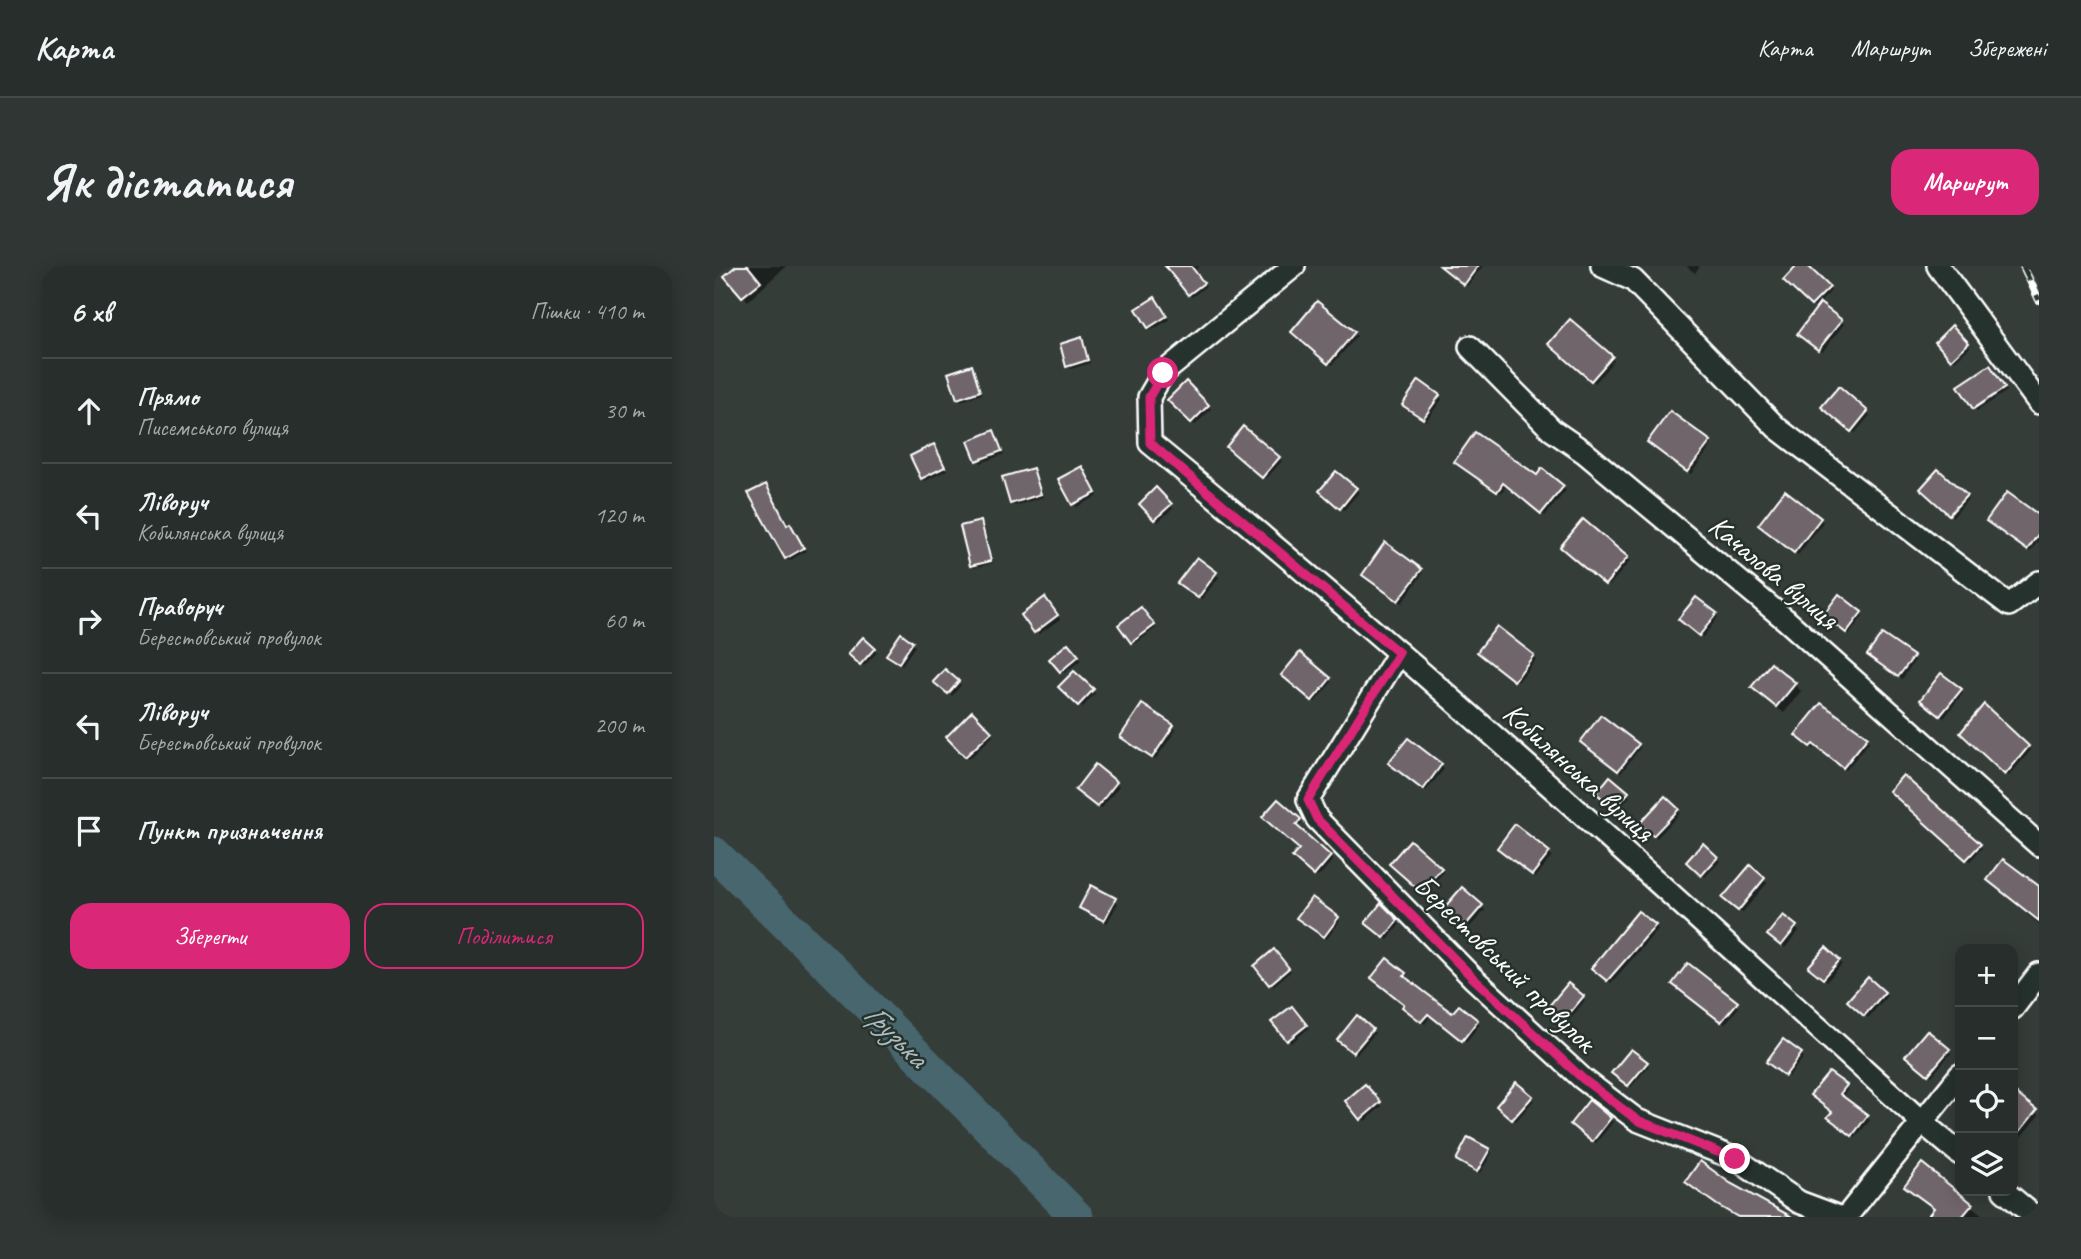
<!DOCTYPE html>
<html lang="uk">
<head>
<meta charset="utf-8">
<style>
	body { margin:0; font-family:Caveat,sans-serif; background:#303633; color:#f1f3f6 }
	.controls { position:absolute; right:21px; bottom:21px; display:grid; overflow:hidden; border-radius:14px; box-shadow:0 4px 18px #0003 }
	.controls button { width:63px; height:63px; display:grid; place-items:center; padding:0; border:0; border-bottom:2px solid #444a47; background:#282e2b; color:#f1f3f6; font:35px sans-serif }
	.stop { position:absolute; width:21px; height:21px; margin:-16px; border:5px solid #db2777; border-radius:50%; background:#fff }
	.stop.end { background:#db2777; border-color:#fff; box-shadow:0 2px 7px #0008 }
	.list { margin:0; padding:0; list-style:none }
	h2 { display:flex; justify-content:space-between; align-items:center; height:91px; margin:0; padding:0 28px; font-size:30px }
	h2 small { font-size:23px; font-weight:400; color:#a5a8a9 }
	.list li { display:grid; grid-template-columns:46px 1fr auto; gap:21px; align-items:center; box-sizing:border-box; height:105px; padding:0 28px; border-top:2px solid #444a47 }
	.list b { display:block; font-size:26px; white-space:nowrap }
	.list p { margin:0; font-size:23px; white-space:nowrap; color:#a5a8a9 }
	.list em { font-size:23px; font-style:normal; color:#a5a8a9 }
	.actions { display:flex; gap:14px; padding:21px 28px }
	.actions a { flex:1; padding:16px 0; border:2px solid #db2777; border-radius:21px; text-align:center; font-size:24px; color:#db2777 }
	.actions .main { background:#db2777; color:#fff }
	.icon { flex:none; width:38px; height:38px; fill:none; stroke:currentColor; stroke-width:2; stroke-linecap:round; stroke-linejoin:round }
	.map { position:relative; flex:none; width:1325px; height:951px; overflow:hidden; border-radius:21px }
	header { display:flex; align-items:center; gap:42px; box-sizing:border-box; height:98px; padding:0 35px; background:#282e2b; border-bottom:2px solid #444a47 }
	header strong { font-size:33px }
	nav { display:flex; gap:38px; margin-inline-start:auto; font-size:24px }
	.intro { display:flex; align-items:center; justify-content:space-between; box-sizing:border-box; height:168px; padding:0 42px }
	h1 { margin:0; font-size:49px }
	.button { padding:18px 32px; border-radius:21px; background:#db2777; color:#fff; font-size:24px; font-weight:700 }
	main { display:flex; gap:42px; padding:0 42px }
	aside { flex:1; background:#282e2b; border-radius:21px; box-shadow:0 4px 18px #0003 }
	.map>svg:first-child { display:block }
	.shadow { fill:#0007 }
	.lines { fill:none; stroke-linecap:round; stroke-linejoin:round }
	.river { stroke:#47666e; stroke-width:33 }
	.building { fill:#6f656a; stroke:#fff; stroke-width:2 }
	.street-casing { stroke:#fff; stroke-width:26 }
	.street { stroke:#26332d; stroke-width:21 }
	.rail-casing { stroke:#fff; stroke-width:8 }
	.rail { stroke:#26332d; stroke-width:5; stroke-dasharray:16; stroke-linecap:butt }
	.route { stroke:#db2777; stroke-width:9 }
	.labels { text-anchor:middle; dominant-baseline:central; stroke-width:5; stroke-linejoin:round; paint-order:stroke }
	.street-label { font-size:30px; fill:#fff; stroke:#26332d }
	.water-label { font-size:32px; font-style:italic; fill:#acbabe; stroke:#26332d }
</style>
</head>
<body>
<header>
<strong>Карта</strong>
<nav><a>Карта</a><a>Маршрут</a><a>Збережені</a></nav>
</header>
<div class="intro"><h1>Як дістатися</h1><a class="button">Маршрут</a></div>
<main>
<aside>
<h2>6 хв<small>Пішки · 410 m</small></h2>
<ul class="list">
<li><svg class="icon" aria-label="ahead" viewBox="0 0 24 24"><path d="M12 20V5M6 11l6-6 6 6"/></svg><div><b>Прямо</b><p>Писемського вулиця</p></div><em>30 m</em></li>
<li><svg class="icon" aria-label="left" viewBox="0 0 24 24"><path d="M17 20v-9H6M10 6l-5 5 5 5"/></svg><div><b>Ліворуч</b><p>Кобилянська вулиця</p></div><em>120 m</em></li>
<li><svg class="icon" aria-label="right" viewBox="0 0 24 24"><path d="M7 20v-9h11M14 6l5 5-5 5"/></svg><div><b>Праворуч</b><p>Берестовський провулок</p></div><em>60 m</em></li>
<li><svg class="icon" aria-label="left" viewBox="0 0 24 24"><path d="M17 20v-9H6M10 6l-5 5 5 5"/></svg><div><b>Ліворуч</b><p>Берестовський провулок</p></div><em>200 m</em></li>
<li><svg class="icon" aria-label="arrive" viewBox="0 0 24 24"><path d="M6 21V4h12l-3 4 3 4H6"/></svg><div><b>Пункт призначення</b></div></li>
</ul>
<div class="actions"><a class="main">Зберегти</a><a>Поділитися</a></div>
</aside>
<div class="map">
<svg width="1325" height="951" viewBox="0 0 1325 951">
	<rect width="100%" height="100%" fill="#353d39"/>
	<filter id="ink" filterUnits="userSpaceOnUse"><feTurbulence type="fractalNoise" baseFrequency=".0143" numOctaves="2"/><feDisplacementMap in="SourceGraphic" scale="14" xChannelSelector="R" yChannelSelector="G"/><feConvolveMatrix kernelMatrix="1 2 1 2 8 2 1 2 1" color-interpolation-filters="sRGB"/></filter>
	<g filter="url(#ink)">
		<g class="shadow">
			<polygon points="24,0 72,0 34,35 12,10"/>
			<polygon points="453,0 486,0 480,5 492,20 478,31"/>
			<polygon points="728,0 769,0 753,20"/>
			<polygon points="972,0 986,0 981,7"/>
			<polygon points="1084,0 1091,0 1117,25 1101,42 1071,14"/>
			<polygon points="444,37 455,54 438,64 435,61"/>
			<polygon points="604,37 643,70 618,99 579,66"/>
			<polygon points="856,55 900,94 881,117 836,78"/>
			<polygon points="1127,55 1130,58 1108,86 1088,70"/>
			<polygon points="1238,62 1256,81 1241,95 1223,76"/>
			<polygon points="368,73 371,76 376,97 357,103 354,100"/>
			<polygon points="257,101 268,128 247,135 244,132"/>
			<polygon points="1279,104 1293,125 1263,145 1260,142"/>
			<polygon points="472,118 497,143 481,159 456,134"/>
			<polygon points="1125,123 1156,149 1141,167 1112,144"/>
			<polygon points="725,130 728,133 712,155 693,141"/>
			<polygon points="529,162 568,195 552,213 514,181"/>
			<polygon points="280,166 290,188 267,197 256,176"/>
			<polygon points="996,176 998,179 977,208 938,178"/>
			<polygon points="220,180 233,204 211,215 208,212"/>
			<polygon points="745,199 823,211 852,224 831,250 793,219 787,227"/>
			<polygon points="318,204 329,231 301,240 298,237"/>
			<polygon points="371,205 384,230 362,241 359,238"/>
			<polygon points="1224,206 1254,233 1239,251 1208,223"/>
			<polygon points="622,207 645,226 630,244 607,225"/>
			<polygon points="54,223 74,260 78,262 92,285 75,295 72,292"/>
			<polygon points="442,224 459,242 444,256 427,238"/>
			<polygon points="1325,251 1325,274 1316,286 1277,258"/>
			<polygon points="1106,253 1109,256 1084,289 1049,262"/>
			<polygon points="869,256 916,295 895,320 848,281"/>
			<polygon points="267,257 270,260 279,297 260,302 257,299"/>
			<polygon points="483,294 505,311 487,334 468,320"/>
			<polygon points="706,304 709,307 688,337 653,312"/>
			<polygon points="333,336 346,353 325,368 322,366"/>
			<polygon points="430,346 442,362 421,378 418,375"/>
			<polygon points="1147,347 1149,350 1135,369 1114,352"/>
			<polygon points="1002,348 1004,351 989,371 970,356"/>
			<polygon points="783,363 822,393 804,416 768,389"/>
			<polygon points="187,370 201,380 188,399 177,391"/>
			<polygon points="149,373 163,386 150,400 136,388"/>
			<polygon points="354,379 367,394 350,407 337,393"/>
			<polygon points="587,389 618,416 601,436 570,409"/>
			<polygon points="1198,391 1201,394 1188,413 1158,392"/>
			<polygon points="231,405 247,419 238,430 221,416"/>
			<polygon points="360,407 381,427 368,442 346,421"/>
			<polygon points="1080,418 1087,425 1070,447 1047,428"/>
			<polygon points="1247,424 1249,427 1230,452 1211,437"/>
			<polygon points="1270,441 1317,484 1295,510 1248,467"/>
			<polygon points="258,448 279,470 255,493 234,471"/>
			<polygon points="459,461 462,464 441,494 411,473"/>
			<polygon points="1086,472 1153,473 1155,476 1132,504 1103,480 1100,483"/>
			<polygon points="694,474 730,503 712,525 679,500"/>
			<polygon points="871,479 924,479 926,482 907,507"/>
			<polygon points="1190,511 1268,582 1256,595 1177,525"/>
			<polygon points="896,512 916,530 904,544 887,530"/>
			<polygon points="402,517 405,520 387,543 366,526"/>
			<polygon points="951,533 966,547 943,572 928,558"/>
			<polygon points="564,535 588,557 583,563 619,594 604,611 581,590 587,583"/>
			<polygon points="802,561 838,590 822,611 788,584"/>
			<polygon points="696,576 730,606 710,627 677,598"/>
			<polygon points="989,579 1006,595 991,611 974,596"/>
			<polygon points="1036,602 1053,617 1028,647 1010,632"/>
			<polygon points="378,621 404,637 393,657 367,642"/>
			<polygon points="748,623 771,644 755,662 732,642"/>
			<polygon points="1325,629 1325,658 1312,647"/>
			<polygon points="667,639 686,658 674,674 656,660"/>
			<polygon points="623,652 626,655 613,673 588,655"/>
			<polygon points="1069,652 1085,665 1071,682 1055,669"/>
			<polygon points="941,660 944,663 897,717 880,702"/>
			<polygon points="1112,683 1128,698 1113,715 1097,701"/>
			<polygon points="560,685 577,705 559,720 542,700"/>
			<polygon points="975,699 1025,741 1011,758 963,721"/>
			<polygon points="691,708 694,711 692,714 739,750 745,741 766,758 752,776 717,749 711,758 693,744 692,739 659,712"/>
			<polygon points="1154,714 1173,730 1154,752 1135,735"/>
			<polygon points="854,719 871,734 854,756 836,741"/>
			<polygon points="580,745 595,762 577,777 560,757"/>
			<polygon points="643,752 661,767 643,788 626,774"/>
			<polygon points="1213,766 1237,787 1218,810 1194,790"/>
			<polygon points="918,785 935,800 917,821 903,810"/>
			<polygon points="1087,788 1090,791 1074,811 1057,799"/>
			<polygon points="802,819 820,834 802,855 785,840"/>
			<polygon points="651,820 668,840 651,855 633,835"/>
			<polygon points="1131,821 1134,823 1128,831 1156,854 1142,871 1119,853 1120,846 1102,832"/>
			<polygon points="1301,829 1325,849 1305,873 1299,868 1299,832"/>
			<polygon points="896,853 899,856 882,877 861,861"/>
			<polygon points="775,884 778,887 766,907 747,896"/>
			<polygon points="1208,899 1271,951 1223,951"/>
		</g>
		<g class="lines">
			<polyline class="river" points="0,587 129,714 363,951"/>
		</g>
		<g class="building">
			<polygon points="22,0 34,0 47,16 28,31 10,10"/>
			<polygon points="451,0 477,0 490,17 474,29"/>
			<polygon points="726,0 764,0 750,19"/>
			<polygon points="1082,0 1094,0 1116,21 1097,40 1069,14"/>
			<polygon points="441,31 453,50 434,62 422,43"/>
			<polygon points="603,35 641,66 614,98 577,66"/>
			<polygon points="1106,37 1128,54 1104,84 1083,68"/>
			<polygon points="856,53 899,90 877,115 834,78"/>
			<polygon points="1238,59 1255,77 1237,94 1221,76"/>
			<polygon points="368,71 374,94 352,101 346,78"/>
			<polygon points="258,99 266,125 243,133 234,107"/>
			<polygon points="1276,99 1291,122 1259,143 1244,120"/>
			<polygon points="705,114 726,129 709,153 688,139"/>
			<polygon points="472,115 495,139 477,157 453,134"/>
			<polygon points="1125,120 1154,145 1137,166 1107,141"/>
			<polygon points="956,145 997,175 973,206 933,176"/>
			<polygon points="529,160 566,191 548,212 512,181"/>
			<polygon points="280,164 288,185 262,195 254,175"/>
			<polygon points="761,166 823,209 828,202 850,220 827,248 789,217 783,226 740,196"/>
			<polygon points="220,178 231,201 207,213 196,190"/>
			<polygon points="368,200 382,227 358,239 344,213"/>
			<polygon points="319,202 327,228 296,238 288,211"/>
			<polygon points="1224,203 1253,229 1235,249 1206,223"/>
			<polygon points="622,205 643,222 626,243 605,225"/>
			<polygon points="52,218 73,259 76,257 90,282 71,293 34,227"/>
			<polygon points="442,221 458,238 440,254 425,238"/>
			<polygon points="1071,224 1107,252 1080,287 1044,259"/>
			<polygon points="1293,226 1325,249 1325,267 1313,284 1272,255"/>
			<polygon points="869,253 914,291 891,319 846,281"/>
			<polygon points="267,255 277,295 256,300 246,260"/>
			<polygon points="671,276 708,303 684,335 648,309"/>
			<polygon points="483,291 503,306 484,332 463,317"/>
			<polygon points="1125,328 1148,346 1132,367 1109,349"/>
			<polygon points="331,331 344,349 320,367 307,349"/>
			<polygon points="982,331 1003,347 985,370 964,353"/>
			<polygon points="427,341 441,359 417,377 404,359"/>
			<polygon points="783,360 820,389 800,415 763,386"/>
			<polygon points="187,367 199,376 185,397 172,389"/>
			<polygon points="1168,368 1200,390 1184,411 1153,389"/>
			<polygon points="149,371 161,382 146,399 134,388"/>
			<polygon points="354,377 365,390 346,406 335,393"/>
			<polygon points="586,386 617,412 598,435 567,409"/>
			<polygon points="1057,397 1082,417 1062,441 1037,421"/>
			<polygon points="231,403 245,415 234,428 219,416"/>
			<polygon points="360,405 380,423 364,440 344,421"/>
			<polygon points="1227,407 1248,423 1226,450 1206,434"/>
			<polygon points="1107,437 1154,471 1129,502 1099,478 1096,481 1081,469"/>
			<polygon points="428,438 460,459 438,492 406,471"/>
			<polygon points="1270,438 1315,480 1291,509 1246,467"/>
			<polygon points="258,445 278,466 251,491 232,471"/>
			<polygon points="887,449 925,478 904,505 866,476"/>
			<polygon points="694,472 728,498 709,524 674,497"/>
			<polygon points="381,498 403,516 383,541 361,524"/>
			<polygon points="1189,509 1267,578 1252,594 1175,525"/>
			<polygon points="896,510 915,526 901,543 882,527"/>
			<polygon points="951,530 965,543 939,570 925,558"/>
			<polygon points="564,533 587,553 582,559 617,590 600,610 578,591 585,583 548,551"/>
			<polygon points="801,558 836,586 818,609 783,582"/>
			<polygon points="696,574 728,602 707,626 675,598"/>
			<polygon points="989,577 1004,591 987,610 972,596"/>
			<polygon points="1289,593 1325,620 1325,655 1273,614"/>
			<polygon points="1036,599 1051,612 1024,645 1008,632"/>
			<polygon points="377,619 402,632 390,655 365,642"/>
			<polygon points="748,621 769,639 751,660 730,642"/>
			<polygon points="598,631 625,651 610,671 582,652"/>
			<polygon points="667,637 684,654 670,672 651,657"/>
			<polygon points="924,645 942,659 893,715 877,702"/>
			<polygon points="1069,649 1083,660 1067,680 1053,669"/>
			<polygon points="1112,681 1126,694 1109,713 1094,701"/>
			<polygon points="560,683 575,702 555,719 540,700"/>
			<polygon points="673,692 692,707 690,710 738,747 745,739 764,754 748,775 714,748 707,756 688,741 690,738 657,712"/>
			<polygon points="974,697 1024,736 1007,756 958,718"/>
			<polygon points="1154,711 1171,726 1150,750 1133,735"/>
			<polygon points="854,717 870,730 850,754 834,741"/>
			<polygon points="578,740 593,759 573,775 557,756"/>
			<polygon points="643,749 659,763 639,787 623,774"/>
			<polygon points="1213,764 1236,783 1214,809 1191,790"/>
			<polygon points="1069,773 1088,787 1071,810 1052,796"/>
			<polygon points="917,783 934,796 914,820 897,807"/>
			<polygon points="1115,806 1133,819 1126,828 1154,849 1138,870 1113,851 1118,846 1096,829"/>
			<polygon points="802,816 819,830 798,854 782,840"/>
			<polygon points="651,818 667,836 646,854 631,835"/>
			<polygon points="1299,825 1323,844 1299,874"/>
			<polygon points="875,834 897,852 878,876 856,858"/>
			<polygon points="754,871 776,883 763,906 742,894"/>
			<polygon points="986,895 1016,917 1078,951 1024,951 1003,939 971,916"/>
			<polygon points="1208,897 1259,938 1248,951 1213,951 1220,942 1190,920"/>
		</g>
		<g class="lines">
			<g class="street-casing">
				<g id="street">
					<path d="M 580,0 L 449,107 L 435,131 L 436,177 C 702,394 955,626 1209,857 L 1246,888"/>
					<polyline points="888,0 919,14 1063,162 1295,339 1325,316"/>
					<polyline points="1224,0 1325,137"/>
					<polyline points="756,81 838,164 870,186 1072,354 1325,579"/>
					<polyline points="685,387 594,534 603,553 759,712 869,813 923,854 1022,893 1085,936 1125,951"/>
					<polyline points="1299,742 1325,708"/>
					<polyline points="1290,925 1321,951"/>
					<polyline points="1132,951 1246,809"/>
				</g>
			</g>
			<use href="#street" class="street"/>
			<g class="rail-casing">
				<polyline id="rail" points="1309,0 1325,34"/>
			</g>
			<use href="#rail" class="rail"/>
		</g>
	</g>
	<g class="lines" filter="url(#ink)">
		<polyline class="route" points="449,107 435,131 436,177 685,387 594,534 603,553 759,712 869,813 923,854 1021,893"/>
	</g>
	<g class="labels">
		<g class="street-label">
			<text transform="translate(1060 306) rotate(40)">Качалова вулиця</text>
			<text transform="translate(865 506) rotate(42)">Кобилянська вулиця</text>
			<text transform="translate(791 697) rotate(44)">Берестовський провулок</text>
		</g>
		<g class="water-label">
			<text transform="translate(182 769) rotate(45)">Грузька</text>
		</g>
	</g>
</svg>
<div class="controls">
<button>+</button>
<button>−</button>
<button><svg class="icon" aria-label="locate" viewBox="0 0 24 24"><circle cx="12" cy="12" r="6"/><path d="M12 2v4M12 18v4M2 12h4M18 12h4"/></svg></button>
<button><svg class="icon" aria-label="layers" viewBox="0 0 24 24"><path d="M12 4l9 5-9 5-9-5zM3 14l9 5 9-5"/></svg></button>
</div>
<div class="stop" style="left:449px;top:107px"></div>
<div class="stop end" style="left:1021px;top:893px"></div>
</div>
</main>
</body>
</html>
